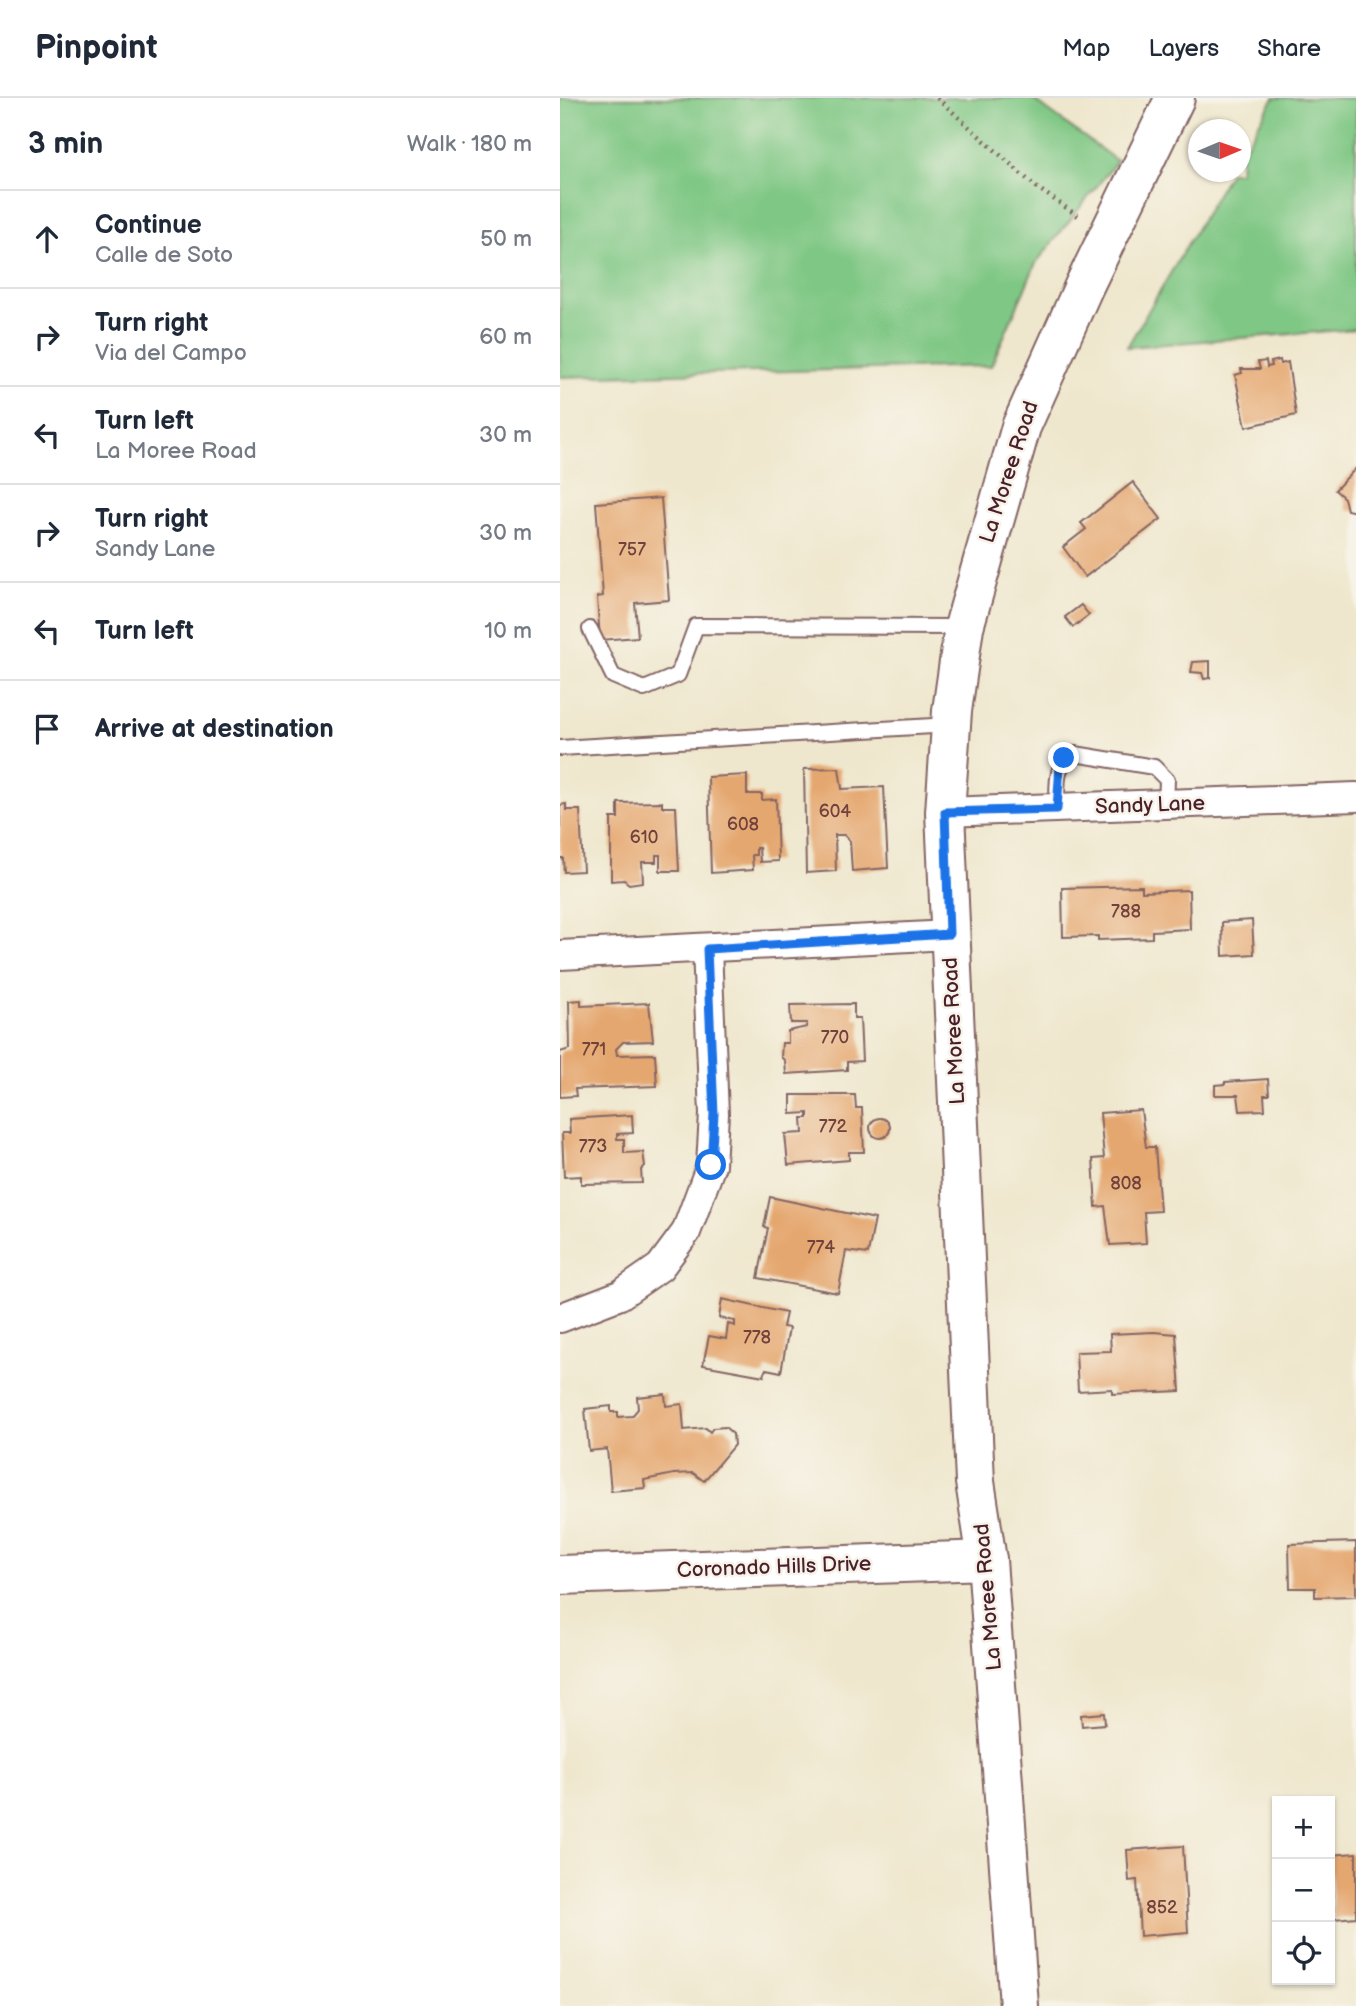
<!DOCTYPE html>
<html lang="en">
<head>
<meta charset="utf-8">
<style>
	body { margin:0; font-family:"Balsamiq Sans",sans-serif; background:#f6f6f7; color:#1f2937 }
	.controls { position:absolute; right:21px; bottom:21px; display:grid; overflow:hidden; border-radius:0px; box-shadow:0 2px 5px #0004 }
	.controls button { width:63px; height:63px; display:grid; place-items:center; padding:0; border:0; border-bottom:2px solid #e0e1e3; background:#fff; color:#1f2937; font:35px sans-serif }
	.compass { position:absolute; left:628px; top:21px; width:63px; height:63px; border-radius:50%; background:#fff; box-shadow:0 2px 5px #0004; rotate:88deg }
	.stop { position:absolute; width:21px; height:21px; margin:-16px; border:5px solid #1a73e8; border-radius:50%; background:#fff }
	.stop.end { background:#1a73e8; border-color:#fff; box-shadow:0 2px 7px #0008 }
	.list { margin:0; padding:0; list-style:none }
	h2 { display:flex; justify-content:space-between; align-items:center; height:91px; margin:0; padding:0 28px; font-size:30px }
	h2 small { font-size:23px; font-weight:400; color:#747a83 }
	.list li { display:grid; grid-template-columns:46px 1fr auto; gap:21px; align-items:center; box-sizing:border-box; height:98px; padding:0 28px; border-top:2px solid #e0e1e3 }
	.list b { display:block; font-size:26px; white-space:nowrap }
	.list p { margin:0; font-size:23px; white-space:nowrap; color:#747a83 }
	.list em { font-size:23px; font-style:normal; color:#747a83 }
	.icon { flex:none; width:38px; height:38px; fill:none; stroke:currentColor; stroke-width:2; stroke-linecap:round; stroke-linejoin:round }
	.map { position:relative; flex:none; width:796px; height:1908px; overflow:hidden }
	header { display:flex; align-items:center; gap:42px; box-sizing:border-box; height:98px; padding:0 35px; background:#fff; border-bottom:2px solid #e0e1e3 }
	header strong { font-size:33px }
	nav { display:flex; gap:38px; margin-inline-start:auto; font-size:24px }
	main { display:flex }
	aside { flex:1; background:#fff }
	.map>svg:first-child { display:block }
	.green { fill:#7fc784; stroke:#647358; stroke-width:2 }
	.building { fill:#e5a770 }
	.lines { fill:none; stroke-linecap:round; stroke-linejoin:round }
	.lane-casing { stroke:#846564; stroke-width:18 }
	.street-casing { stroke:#846564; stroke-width:32 }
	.secondary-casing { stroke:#846564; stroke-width:42 }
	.path { stroke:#846564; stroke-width:4.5; stroke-dasharray:2 5; stroke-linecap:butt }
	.lane { stroke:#fff; stroke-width:14 }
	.street { stroke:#fff; stroke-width:28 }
	.secondary { stroke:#fff; stroke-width:38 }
	.route { stroke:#1a73e8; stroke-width:9 }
	.labels { text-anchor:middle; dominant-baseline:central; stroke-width:5; stroke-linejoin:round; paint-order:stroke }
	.number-label { font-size:18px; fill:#71413c }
	.street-label { font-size:21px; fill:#4a1f2b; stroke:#f7f3e8 }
</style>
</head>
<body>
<header>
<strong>Pinpoint</strong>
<nav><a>Map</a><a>Layers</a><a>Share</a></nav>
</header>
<main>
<aside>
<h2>3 min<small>Walk · 180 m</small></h2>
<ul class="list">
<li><svg class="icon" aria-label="ahead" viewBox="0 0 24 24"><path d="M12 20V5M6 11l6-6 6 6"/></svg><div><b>Continue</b><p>Calle de Soto</p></div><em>50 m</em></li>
<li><svg class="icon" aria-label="right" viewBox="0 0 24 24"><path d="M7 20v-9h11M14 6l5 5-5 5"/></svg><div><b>Turn right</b><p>Via del Campo</p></div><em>60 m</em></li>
<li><svg class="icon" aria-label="left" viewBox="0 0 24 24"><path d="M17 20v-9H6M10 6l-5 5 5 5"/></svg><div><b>Turn left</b><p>La Moree Road</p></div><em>30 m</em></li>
<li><svg class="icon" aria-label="right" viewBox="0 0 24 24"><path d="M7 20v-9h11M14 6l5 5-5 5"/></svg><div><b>Turn right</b><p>Sandy Lane</p></div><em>30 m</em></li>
<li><svg class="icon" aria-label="left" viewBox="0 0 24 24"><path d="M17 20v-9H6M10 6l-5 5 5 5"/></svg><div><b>Turn left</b></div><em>10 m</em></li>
<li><svg class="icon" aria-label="arrive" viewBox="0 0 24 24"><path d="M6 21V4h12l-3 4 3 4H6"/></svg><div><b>Arrive at destination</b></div></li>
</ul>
</aside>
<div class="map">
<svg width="796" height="1908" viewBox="0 0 796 1908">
	<rect width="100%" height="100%" fill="#f7f3e8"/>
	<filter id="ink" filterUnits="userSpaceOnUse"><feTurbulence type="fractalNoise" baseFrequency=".0143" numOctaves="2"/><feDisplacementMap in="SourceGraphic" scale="14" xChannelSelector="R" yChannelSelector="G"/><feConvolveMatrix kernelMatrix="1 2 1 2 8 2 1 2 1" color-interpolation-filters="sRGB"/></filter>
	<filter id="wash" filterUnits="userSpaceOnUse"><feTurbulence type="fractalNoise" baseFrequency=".00686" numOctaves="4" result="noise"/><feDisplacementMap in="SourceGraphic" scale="28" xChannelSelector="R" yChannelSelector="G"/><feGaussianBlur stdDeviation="1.57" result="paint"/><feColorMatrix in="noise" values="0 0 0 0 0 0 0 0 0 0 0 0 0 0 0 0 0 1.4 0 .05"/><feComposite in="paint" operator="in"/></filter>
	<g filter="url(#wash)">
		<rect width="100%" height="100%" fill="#efe7cd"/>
		<g class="green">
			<polygon points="0,0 471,0 557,63 476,165 431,268 0,279"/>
			<polygon points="714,0 796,0 796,231 567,249 670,74 680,74 681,56"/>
		</g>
		<g id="blocks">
			<g class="building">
				<polygon points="720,262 721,266 728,264 736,317 686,329 675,277 682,275 681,271 700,271 698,264 706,263 707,269 712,268 711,264"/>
				<polygon points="796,370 796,414 787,412 784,400 775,392"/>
				<polygon points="573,384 601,421 525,479 503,449 526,431 521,425"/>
				<polygon points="101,400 109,502 75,505 78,539 40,542 37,499 43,498 36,405"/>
				<polygon points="521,507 529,517 513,529 505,519"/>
				<polygon points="650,563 650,580 644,581 642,575 631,574 633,564"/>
				<polygon points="279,670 282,691 324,689 328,770 292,773 290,743 284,737 275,737 276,773 246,775 244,671"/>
				<polygon points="187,677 187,696 202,696 202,702 216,701 218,763 200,764 199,750 196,750 196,757 192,757 193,772 151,775 148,679"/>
				<polygon points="102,704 102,709 116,709 119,773 100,773 100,757 96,757 96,764 82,764 83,784 69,786 64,782 51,783 51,720 58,720 58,705"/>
				<polygon points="6,706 6,712 20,712 23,773 4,774 3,760 0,760 0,707"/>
				<polygon points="582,788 582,794 629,792 630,831 592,833 592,840 538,842 538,838 503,839 502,790"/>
				<polygon points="692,822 694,856 663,858 662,824"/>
				<polygon points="21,902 21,908 89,905 93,943 63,944 56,951 57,957 95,956 97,988 15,991 16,998 0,999 0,954 10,951 9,903"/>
				<polygon points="294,906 294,920 300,920 302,963 287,964 287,972 226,976 225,963 221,959 222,945 228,945 228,933 247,929 247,925 231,925 230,907"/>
				<polygon points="708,981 709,997 704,997 705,1012 680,1013 678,997 655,997 655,987 665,986 665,984"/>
				<polygon points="231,997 295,997 296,1010 302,1010 304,1054 289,1054 289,1062 228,1067 225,1036 243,1035 242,1020 248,1020 248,1015 231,1016"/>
				<polygon points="581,1012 586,1049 595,1049 600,1113 584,1114 586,1145 550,1147 545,1108 536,1109 533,1061 544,1060 540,1015"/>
				<polygon points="72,1017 73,1035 57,1036 57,1041 64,1041 64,1055 83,1054 85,1068 81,1072 82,1085 21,1086 21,1078 4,1079 2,1035 10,1035 9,1021"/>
				<circle cx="320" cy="1030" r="10"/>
				<polygon points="210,1099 315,1121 308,1156 286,1153 278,1195 198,1180 208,1130 204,1129"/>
				<polygon points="162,1201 226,1215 223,1229 229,1230 221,1274 206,1271 204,1278 143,1267 149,1238 166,1241 168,1226 175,1228 175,1223 159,1220"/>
				<polygon points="594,1234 616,1236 620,1293 552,1296 552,1291 518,1293 516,1254 551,1253 550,1236"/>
				<polygon points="105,1296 106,1308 122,1306 124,1332 146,1330 150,1334 153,1330 165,1329 173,1336 174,1347 144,1383 133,1375 114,1376 84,1382 85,1390 51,1393 47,1351 29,1353 25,1311 51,1308 51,1314 58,1314 58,1319 72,1318 78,1311 77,1299"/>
				<polygon points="796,1444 796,1498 755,1499 755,1490 730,1490 729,1446"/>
				<polygon points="544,1615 545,1626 522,1628 521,1617"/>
				<polygon points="623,1748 628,1834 580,1838 577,1782 569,1783 567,1752"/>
				<polygon points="796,1755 796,1819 774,1821 770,1757"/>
			</g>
		</g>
	</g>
	<g filter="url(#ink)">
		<use href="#blocks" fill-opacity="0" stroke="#846564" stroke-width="2"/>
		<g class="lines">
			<g class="lane-casing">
				<g id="lane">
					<polyline points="30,531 53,578 84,591 118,577 136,528 402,529"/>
					<polyline points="0,650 390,627"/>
					<path d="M 497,711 C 498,690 493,664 515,656 L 594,669 L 607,682 L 606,708"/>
				</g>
			</g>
			<g class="street-casing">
				<g id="street">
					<polyline points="385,714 796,699"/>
					<polyline points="0,857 389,837"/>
					<polyline points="0,1220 60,1197 100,1169 126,1134 151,1067 154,1016 147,851"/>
				</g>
			</g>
			<g class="secondary-casing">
				<g id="secondary">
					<polyline points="0,1477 427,1462"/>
					<polyline points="459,1908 427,1462 415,1384 385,714 392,613 404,529 461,329 524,188 615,0"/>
				</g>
			</g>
			<polyline class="path" points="377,0 476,89 521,120"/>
			<use href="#lane" class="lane"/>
			<use href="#street" class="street"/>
			<use href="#secondary" class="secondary"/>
		</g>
	</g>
	<g class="lines" filter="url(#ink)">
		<polyline class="route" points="151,1067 154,1016 147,851 389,836 385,714 497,711 500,667 504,660"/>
	</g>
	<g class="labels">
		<g class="number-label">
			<text x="72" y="451">757</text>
			<text x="275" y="713">604</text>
			<text x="183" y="726">608</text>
			<text x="84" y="739">610</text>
			<text x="566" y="813">788</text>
			<text x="275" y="939">770</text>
			<text x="34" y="951">771</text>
			<text x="273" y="1028">772</text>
			<text x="33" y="1048">773</text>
			<text x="566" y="1085">808</text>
			<text x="261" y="1149">774</text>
			<text x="197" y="1239">778</text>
			<text x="602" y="1809">852</text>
		</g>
		<g class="street-label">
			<text transform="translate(449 374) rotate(-72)">La Moree Road</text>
			<text transform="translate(590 707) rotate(-2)">Sandy Lane</text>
			<text transform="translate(394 933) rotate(-93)">La Moree Road</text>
			<text transform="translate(214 1469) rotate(-2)">Coronado Hills Drive</text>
			<text transform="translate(428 1499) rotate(-95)">La Moree Road</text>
		</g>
	</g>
</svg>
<div class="controls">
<button>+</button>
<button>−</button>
<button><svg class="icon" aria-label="locate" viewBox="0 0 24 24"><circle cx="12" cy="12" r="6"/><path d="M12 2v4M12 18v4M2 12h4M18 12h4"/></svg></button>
</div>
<svg class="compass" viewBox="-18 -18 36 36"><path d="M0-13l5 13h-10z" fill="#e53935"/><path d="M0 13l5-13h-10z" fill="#747a83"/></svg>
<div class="stop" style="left:151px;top:1067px"></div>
<div class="stop end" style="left:504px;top:660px"></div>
</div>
</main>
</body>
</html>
